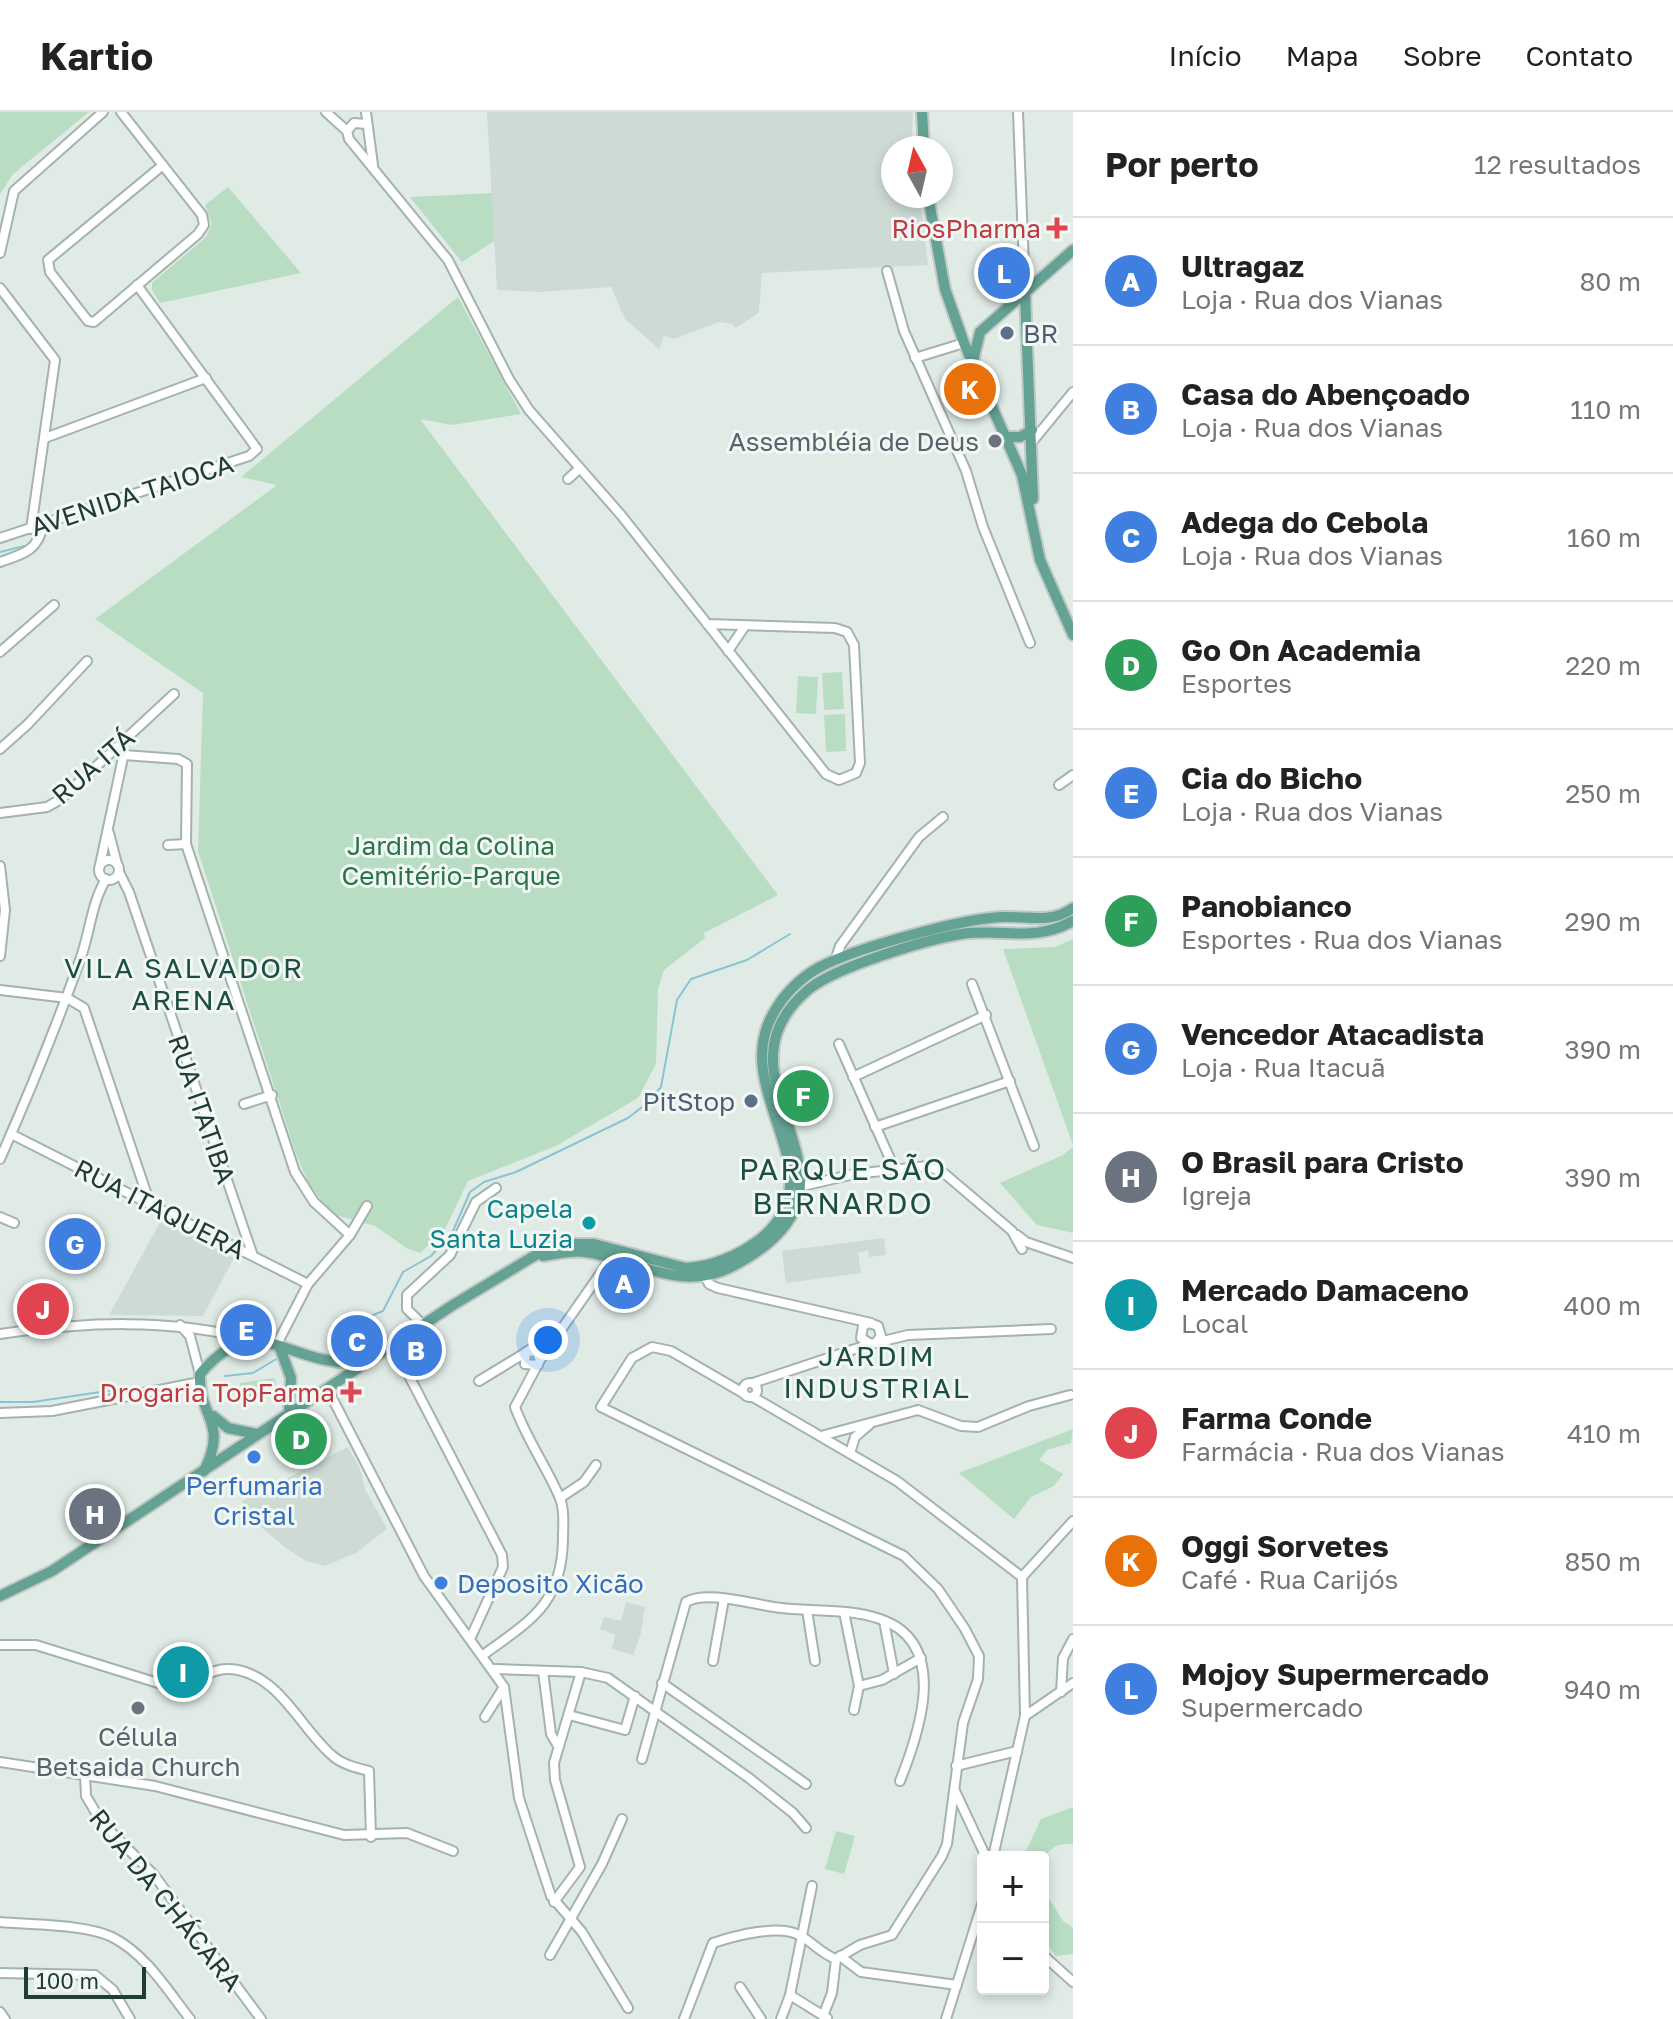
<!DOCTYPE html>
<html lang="pt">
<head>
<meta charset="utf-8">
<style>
	body { margin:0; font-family:"Golos Text",sans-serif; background:#f6f6f6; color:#222 }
	.controls { position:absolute; right:24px; bottom:24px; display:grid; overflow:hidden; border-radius:8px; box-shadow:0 4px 12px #0003 }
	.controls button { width:72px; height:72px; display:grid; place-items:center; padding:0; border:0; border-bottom:2px solid #e0e0e0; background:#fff; color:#222; font:40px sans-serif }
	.compass { position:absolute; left:881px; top:24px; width:72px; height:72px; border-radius:50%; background:#fff; box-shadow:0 4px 12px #0003; rotate:352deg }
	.scale { position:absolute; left:24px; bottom:20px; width:122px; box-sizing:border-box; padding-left:8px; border:4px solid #203c35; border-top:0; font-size:22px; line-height:28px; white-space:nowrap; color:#203c35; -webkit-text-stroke:6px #f1f8f4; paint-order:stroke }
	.you { position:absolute; left:548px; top:1228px; width:28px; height:28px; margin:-20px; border:6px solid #fff; border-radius:50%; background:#1a73e8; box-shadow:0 0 0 12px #1a73e833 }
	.badge { display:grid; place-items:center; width:52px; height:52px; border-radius:50%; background:#ea580c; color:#fff; font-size:26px; font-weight:700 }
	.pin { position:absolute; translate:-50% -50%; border:4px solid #fff; box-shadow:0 2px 8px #0006 }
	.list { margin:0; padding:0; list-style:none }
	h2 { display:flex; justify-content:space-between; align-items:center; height:104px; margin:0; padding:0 32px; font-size:34px }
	h2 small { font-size:26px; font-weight:400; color:#767676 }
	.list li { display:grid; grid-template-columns:52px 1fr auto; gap:24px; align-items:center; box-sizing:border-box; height:128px; padding:0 32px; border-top:2px solid #e0e0e0 }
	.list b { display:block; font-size:30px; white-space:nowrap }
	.list p { margin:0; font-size:26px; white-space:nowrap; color:#767676 }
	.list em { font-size:26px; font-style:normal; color:#767676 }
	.map { position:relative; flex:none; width:1073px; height:1907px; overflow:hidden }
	header { display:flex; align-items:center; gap:48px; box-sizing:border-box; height:112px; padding:0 40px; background:#fff; border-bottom:2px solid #e0e0e0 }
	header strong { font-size:38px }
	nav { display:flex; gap:44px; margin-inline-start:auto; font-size:28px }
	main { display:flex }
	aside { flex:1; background:#fff }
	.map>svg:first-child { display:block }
	.built { fill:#cedbd5 }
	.green { fill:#b8ddc3 }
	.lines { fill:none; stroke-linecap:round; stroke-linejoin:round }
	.stream { stroke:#87c5d2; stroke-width:2 }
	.minor-casing { stroke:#a3b3ad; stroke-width:12 }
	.major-casing { stroke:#c1c8c6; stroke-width:14 }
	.minor { stroke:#fff; stroke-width:8 }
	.major { stroke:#64a293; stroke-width:10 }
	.health-dot { fill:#e0444e; stroke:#f1f8f4; stroke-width:3 }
	.service-dot { fill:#5c6f8a; stroke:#f1f8f4; stroke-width:3 }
	.worship-dot { fill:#6b7280; stroke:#f1f8f4; stroke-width:3 }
	.culture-dot { fill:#0f9aa8; stroke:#f1f8f4; stroke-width:3 }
	.shop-dot { fill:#3f7fe0; stroke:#f1f8f4; stroke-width:3 }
	.labels { text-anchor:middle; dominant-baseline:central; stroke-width:6; stroke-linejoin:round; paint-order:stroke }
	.health-label { font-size:26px; fill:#be3a42; stroke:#f1f8f4; text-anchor:end }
	.service-label { font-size:26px; fill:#4e5e75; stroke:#f1f8f4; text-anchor:start }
	.worship-label { font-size:26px; fill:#5b616d; stroke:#f1f8f4; text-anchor:end }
	.street-label { font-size:26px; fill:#203c35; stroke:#f1f8f4 }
	.park-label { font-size:26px; fill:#2a7348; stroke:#f1f8f4 }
	.culture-label { font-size:26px; fill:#0d838f; stroke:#f1f8f4; text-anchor:end }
	.shop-label { font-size:26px; fill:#366cbe; stroke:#f1f8f4 }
	.neighbourhood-label { font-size:28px; letter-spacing:2px; fill:#1c4e43; stroke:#f1f8f4 }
	.quarter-label { font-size:30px; letter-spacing:2px; fill:#1c4e43; stroke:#f1f8f4 }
</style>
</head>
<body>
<header>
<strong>Kartio</strong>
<nav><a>Início</a><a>Mapa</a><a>Sobre</a><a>Contato</a></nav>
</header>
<main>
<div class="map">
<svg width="1073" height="1907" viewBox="0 0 1073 1907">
	<rect width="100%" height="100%" fill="#e0ebe6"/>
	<g class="built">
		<polygon points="487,0 913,0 912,27 903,36 893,36 893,84 920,84 928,153 762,161 759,200 754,204 736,216 732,212 719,210 674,227 664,224 659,237 625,207 611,175 540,180 497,178"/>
		<polygon points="163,1105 234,1146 203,1204 109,1203"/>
		<polygon points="884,1126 886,1143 869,1145 868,1139 858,1140 861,1161 786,1171 782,1139"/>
		<polygon points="348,1335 360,1357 365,1377 387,1417 356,1441 325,1454 306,1449 286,1436 254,1409 242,1389"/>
		<polygon points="626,1490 645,1495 641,1521 633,1543 612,1537 615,1523 600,1517 604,1505 621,1509"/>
	</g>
	<g class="green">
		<polygon points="0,0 89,0 13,62 0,82"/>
		<polygon points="228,75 301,161 160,191 152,178 152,171 206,125 212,112 205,93"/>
		<polygon points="492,81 494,129 462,150 410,85"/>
		<polygon points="458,185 521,302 452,313 420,307 778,783 704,821 705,826 664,858 658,877 656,952 638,986 556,1034 468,1069 444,1119 420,1141 408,1137 375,1114 332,1102 309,1072 296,1042 198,739 203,581 95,507 277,373 241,365"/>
		<polygon points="842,560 844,597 824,598 822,561"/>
		<polygon points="798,564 818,565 816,602 796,601"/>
		<polygon points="845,602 846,639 826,640 824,603"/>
		<polygon points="1073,827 1073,1033 1003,837 1055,835"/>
		<polygon points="1073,1035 1073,1121 1037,1113 1000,1071 1063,1043"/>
		<polygon points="275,1266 278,1284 243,1289 240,1271"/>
		<polygon points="1073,1317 1071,1331 1047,1338 1039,1348 1063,1362 1054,1374 1031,1385 1014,1407 959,1361"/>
		<path d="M 1073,1695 L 1073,1732 C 1059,1731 1050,1735 1043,1748 L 1043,1745 L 1023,1745 L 1041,1707 Z"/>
		<polygon points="836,1719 855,1724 844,1762 825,1757"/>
		<polygon points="1043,1777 1063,1809 1073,1816 1073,1842 1056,1844 1043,1826"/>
	</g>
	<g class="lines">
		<g class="stream">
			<polyline points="0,440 24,434"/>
			<polyline points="348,1203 368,1205 383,1199 403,1160 431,1144 453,1119 470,1080 484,1070 516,1060 628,1006 646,992 661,975 677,888 691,867 747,848 790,822"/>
			<polyline points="225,1264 253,1261 278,1246"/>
			<polyline points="0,1290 33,1290 127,1276"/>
		</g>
		<g class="minor-casing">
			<g id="minor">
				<polyline points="121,0 202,103 204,113 198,122 94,210 88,209 50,160 48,148 163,53"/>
				<polyline points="326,0 347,19 349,27 448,148 509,267 529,298 621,403 826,662 839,668 856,661 860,651 854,533 847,520 835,516 707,512"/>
				<polyline points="366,0 373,53"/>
				<polyline points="1018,0 1025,181"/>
				<polyline points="347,19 354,11 367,12"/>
				<polyline points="0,141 14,79 103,0"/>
				<polyline points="887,159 904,219 966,359 983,415 1030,531"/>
				<polyline points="0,176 55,248 31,417"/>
				<polyline points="915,246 964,231"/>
				<polyline points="45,326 206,266"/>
				<polyline points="1032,330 1073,280"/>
				<polyline points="568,367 579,357"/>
				<polyline points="0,426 249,344 257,337 137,173"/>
				<path d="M 0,450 C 23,442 38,439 43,413"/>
				<polyline points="728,539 745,514"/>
				<polyline points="0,540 54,493"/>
				<polyline points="0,637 28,612 87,549"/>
				<polyline points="124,643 178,647 187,652 186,732 295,1060 314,1090 350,1123"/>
				<polyline points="1059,673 1073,663"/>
				<polyline points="0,701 47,695 61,687 174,582"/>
				<polyline points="109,721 117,752"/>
				<polyline points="168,733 186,732"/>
				<circle cx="109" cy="758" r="10"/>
				<polyline points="100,753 124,641"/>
				<polyline points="0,754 5,798 0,844"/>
				<polyline points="119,760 129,780 253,1144"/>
				<polyline points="835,849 840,834 919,725 943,705"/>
				<polyline points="972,872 1034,1034"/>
				<polyline points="0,878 67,886 84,896 150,1092"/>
				<polyline points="839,932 894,1056"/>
				<polyline points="853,965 986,903"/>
				<polyline points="244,992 272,983"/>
				<polyline points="875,1015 1010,969"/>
				<polyline points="11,1022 308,1172"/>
				<path d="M 0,1047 C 29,982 56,915 80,848 C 90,821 91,792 106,767"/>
				<polyline points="794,1076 854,1062 928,1054 945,1062 1012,1119 1022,1137"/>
				<polyline points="0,1105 14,1111"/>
				<polyline points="1017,1123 1026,1130 1073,1146"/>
				<polyline points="702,1159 709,1172 718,1176 871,1211"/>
				<polyline points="180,1213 190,1224 200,1262"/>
				<polyline points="423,1213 407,1197 407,1183 450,1143 476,1090 496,1076"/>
				<path d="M 0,1222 C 86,1210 166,1206 251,1227"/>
				<polyline points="877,1229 881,1224 878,1214 869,1211 863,1214 861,1226 871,1232 908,1223 1051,1217"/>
				<polyline points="393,1233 502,1443 503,1455 470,1527"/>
				<polyline points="276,1234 308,1172 350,1123 367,1094"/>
				<polyline points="529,1238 558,1219"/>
				<polyline points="540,1248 614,1142"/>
				<polyline points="479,1269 525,1241"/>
				<circle cx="750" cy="1278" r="7"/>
				<polyline points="753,1271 870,1232"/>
				<polyline points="327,1276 424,1464 504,1575 519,1686 551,1784 582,1820 628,1896"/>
				<polyline points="753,1285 897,1369 1022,1465 1025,1604 993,1745"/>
				<polyline points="0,1301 52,1299 200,1270"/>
				<polyline points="821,1324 918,1298 961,1314 978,1315 1029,1294 1070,1283"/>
				<polyline points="850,1341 855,1325 869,1313"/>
				<polyline points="560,1386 584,1370 596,1353"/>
				<polyline points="1022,1465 1073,1409"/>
				<polyline points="807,1498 815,1549"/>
				<polyline points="844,1500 859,1574"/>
				<polyline points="884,1509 894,1562"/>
				<path d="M 0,1533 L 36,1533 L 174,1576 C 201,1577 203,1552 238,1558 C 282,1567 302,1619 334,1645 C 344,1653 357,1656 369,1659 L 371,1725"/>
				<path d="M 483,1543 C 531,1508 562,1492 563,1427 C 563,1413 565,1397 559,1384 C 546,1354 526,1326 515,1295 L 540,1248 L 536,1239 L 526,1240 L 525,1252 L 538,1253"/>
				<polyline points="713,1549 724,1487"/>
				<polyline points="495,1557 581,1560 608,1566 749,1666 793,1701 806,1716"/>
				<polyline points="543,1559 551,1622 558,1634"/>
				<polyline points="662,1571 806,1672"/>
				<polyline points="1061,1580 1063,1546 1073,1527"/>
				<polyline points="854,1598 859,1574 882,1568 921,1546"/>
				<polyline points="569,1603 625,1618 635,1584"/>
				<polyline points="1025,1604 1073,1571"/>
				<polyline points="485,1605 504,1575"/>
				<path d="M 642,1647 L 686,1490 C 708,1477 757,1494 782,1496 C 815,1500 849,1496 880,1507 C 950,1531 920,1619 900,1669"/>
				<polyline points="0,1650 155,1674 344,1723 407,1721 453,1739"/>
				<polyline points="956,1654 1017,1639"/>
				<polyline points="85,1663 86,1684 102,1711 154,1763 261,1907"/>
				<polyline points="955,1679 986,1745"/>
				<polyline points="554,1790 580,1755 555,1668 554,1651 581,1560"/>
				<path d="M 0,1810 C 31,1813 85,1812 112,1825 C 146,1842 168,1879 190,1907"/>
				<polyline points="550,1843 602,1752 622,1707"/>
				<polyline points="1043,1843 1073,1870"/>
				<polyline points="840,1844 861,1860 957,1873"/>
				<polyline points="0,1861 95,1863 113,1878 130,1907"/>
				<polyline points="740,1875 761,1907"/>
				<polyline points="790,1883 827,1906"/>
				<polyline points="0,1900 5,1907"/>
				<polyline points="823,1904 832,1881 836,1847"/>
				<path d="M 684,1907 L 713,1831 C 734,1824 778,1812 799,1823 C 813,1830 820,1841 836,1847 L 860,1833 L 892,1823 L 942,1744 L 947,1732 L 963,1611 L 978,1567 L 979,1544 L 965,1517 L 938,1477 L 904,1444 L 601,1295 L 632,1246 L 652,1235 L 671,1239 L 743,1281"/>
				<polyline points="781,1907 790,1883 812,1774"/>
				<polyline points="946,1907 983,1789"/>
			</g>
		</g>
		<g class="major-casing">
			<g id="major">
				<polyline points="922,0 924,36"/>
				<polyline points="928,84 945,177 964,231 1022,363 1040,448 1073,523"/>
				<polyline points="1025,181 1033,387"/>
				<polyline points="973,249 980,220 1073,138"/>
				<polyline points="1007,325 1020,325 1032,318"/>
				<path d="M 543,1144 C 557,1142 571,1138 585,1140 C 636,1147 679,1181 731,1155 C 897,1071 697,970 809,877 C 836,855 925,828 961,822 C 1003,816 1033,831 1073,809"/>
				<polyline points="280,1236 291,1266 289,1301"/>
				<polyline points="213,1304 228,1316 257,1322"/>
				<path d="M 204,1359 C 229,1309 198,1306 200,1262 C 259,1192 288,1258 364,1250"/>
				<path d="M 0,1484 L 52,1459 L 453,1193 L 544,1138 L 564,1132 L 594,1132 L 686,1156 C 712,1155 739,1143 759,1128 C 842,1063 728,981 773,902 C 783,883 801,865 820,855 C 856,836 963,806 1003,805 C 1029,804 1050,812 1073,796"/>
			</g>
		</g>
		<use href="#minor" class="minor"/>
		<use href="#major" class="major"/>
	</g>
	<g class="health-dot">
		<path d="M1053 104h8v8h8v8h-8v8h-8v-8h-8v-8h8z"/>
		<path d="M347 1268h8v8h8v8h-8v8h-8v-8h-8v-8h8z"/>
	</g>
	<g class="service-dot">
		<circle cx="1007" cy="221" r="8"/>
		<circle cx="751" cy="989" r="8"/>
	</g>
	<g class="worship-dot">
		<circle cx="995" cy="329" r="8"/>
		<circle cx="138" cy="1596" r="8"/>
	</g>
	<circle class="culture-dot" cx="589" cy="1111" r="8"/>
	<g class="shop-dot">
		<circle cx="254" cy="1345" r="8"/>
		<circle cx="441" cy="1471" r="8"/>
	</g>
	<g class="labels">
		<g class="health-label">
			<text x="1041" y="116">RiosPharma</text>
			<text x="335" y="1280">Drogaria TopFarma</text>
		</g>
		<g class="service-label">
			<text x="1023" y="221">BR</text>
			<text x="735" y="989" text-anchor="end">PitStop</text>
		</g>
		<g class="worship-label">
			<text x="979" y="329">Assembléia de Deus</text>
			<text x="138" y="1624" text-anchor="middle">Célula<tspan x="138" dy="30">Betsaida Church</tspan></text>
		</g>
		<g class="street-label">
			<text transform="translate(132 383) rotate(-18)">AVENIDA TAIOCA</text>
			<text transform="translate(93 654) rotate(-41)">RUA ITÁ</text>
			<text transform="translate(202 997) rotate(71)">RUA ITATIBA</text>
			<text transform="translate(160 1097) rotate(27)">RUA ITAQUERA</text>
			<text transform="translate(166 1788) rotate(51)">RUA DA CHÁCARA</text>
		</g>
		<g class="park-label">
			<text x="451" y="733">Jardim da Colina<tspan x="451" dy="30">Cemitério-Parque</tspan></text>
		</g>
		<g class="culture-label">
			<text x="573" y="1096">Capela<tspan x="573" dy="30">Santa Luzia</tspan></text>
		</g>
		<g class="shop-label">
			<text x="254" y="1373">Perfumaria<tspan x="254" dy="30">Cristal</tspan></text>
			<text x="457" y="1471" text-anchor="start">Deposito Xicão</text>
		</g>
		<g class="neighbourhood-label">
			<text x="184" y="855">VILA SALVADOR<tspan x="184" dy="32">ARENA</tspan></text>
			<text x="877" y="1243">JARDIM<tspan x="877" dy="32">INDUSTRIAL</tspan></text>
		</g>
		<g class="quarter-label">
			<text x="843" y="1057">PARQUE SÃO<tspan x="843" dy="34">BERNARDO</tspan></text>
		</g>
	</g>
</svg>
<div class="controls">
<button>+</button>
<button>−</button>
</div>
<svg class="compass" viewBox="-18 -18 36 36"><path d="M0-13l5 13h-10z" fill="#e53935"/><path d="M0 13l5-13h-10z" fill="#767676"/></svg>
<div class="scale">100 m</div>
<div class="you"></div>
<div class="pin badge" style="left:624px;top:1171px;background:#3f7fe0">A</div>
<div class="pin badge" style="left:416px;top:1238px;background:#3f7fe0">B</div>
<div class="pin badge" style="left:357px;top:1229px;background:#3f7fe0">C</div>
<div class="pin badge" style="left:301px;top:1327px;background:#2e9e5b">D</div>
<div class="pin badge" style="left:246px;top:1218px;background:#3f7fe0">E</div>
<div class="pin badge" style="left:803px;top:984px;background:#2e9e5b">F</div>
<div class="pin badge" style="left:75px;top:1132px;background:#3f7fe0">G</div>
<div class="pin badge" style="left:95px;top:1402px;background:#6b7280">H</div>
<div class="pin badge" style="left:183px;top:1560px;background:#0f9aa8">I</div>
<div class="pin badge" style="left:43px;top:1197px;background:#e0444e">J</div>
<div class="pin badge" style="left:970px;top:277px;background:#e8710a">K</div>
<div class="pin badge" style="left:1004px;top:161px;background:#3f7fe0">L</div>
</div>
<aside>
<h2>Por perto<small>12 resultados</small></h2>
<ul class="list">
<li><span class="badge" style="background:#3f7fe0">A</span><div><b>Ultragaz</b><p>Loja · Rua dos Vianas</p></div><em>80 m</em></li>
<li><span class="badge" style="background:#3f7fe0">B</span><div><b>Casa do Abençoado</b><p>Loja · Rua dos Vianas</p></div><em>110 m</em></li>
<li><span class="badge" style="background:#3f7fe0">C</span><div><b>Adega do Cebola</b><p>Loja · Rua dos Vianas</p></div><em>160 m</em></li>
<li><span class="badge" style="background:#2e9e5b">D</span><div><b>Go On Academia</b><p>Esportes</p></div><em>220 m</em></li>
<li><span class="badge" style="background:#3f7fe0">E</span><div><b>Cia do Bicho</b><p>Loja · Rua dos Vianas</p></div><em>250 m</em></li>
<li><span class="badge" style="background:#2e9e5b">F</span><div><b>Panobianco</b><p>Esportes · Rua dos Vianas</p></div><em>290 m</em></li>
<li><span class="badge" style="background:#3f7fe0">G</span><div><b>Vencedor Atacadista</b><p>Loja · Rua Itacuã</p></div><em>390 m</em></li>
<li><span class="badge" style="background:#6b7280">H</span><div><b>O Brasil para Cristo</b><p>Igreja</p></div><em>390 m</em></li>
<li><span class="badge" style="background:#0f9aa8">I</span><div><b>Mercado Damaceno</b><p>Local</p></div><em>400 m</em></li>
<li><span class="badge" style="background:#e0444e">J</span><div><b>Farma Conde</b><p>Farmácia · Rua dos Vianas</p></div><em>410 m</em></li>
<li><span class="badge" style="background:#e8710a">K</span><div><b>Oggi Sorvetes</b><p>Café · Rua Carijós</p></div><em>850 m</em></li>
<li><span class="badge" style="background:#3f7fe0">L</span><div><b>Mojoy Supermercado</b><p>Supermercado</p></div><em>940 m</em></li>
</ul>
</aside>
</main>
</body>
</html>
